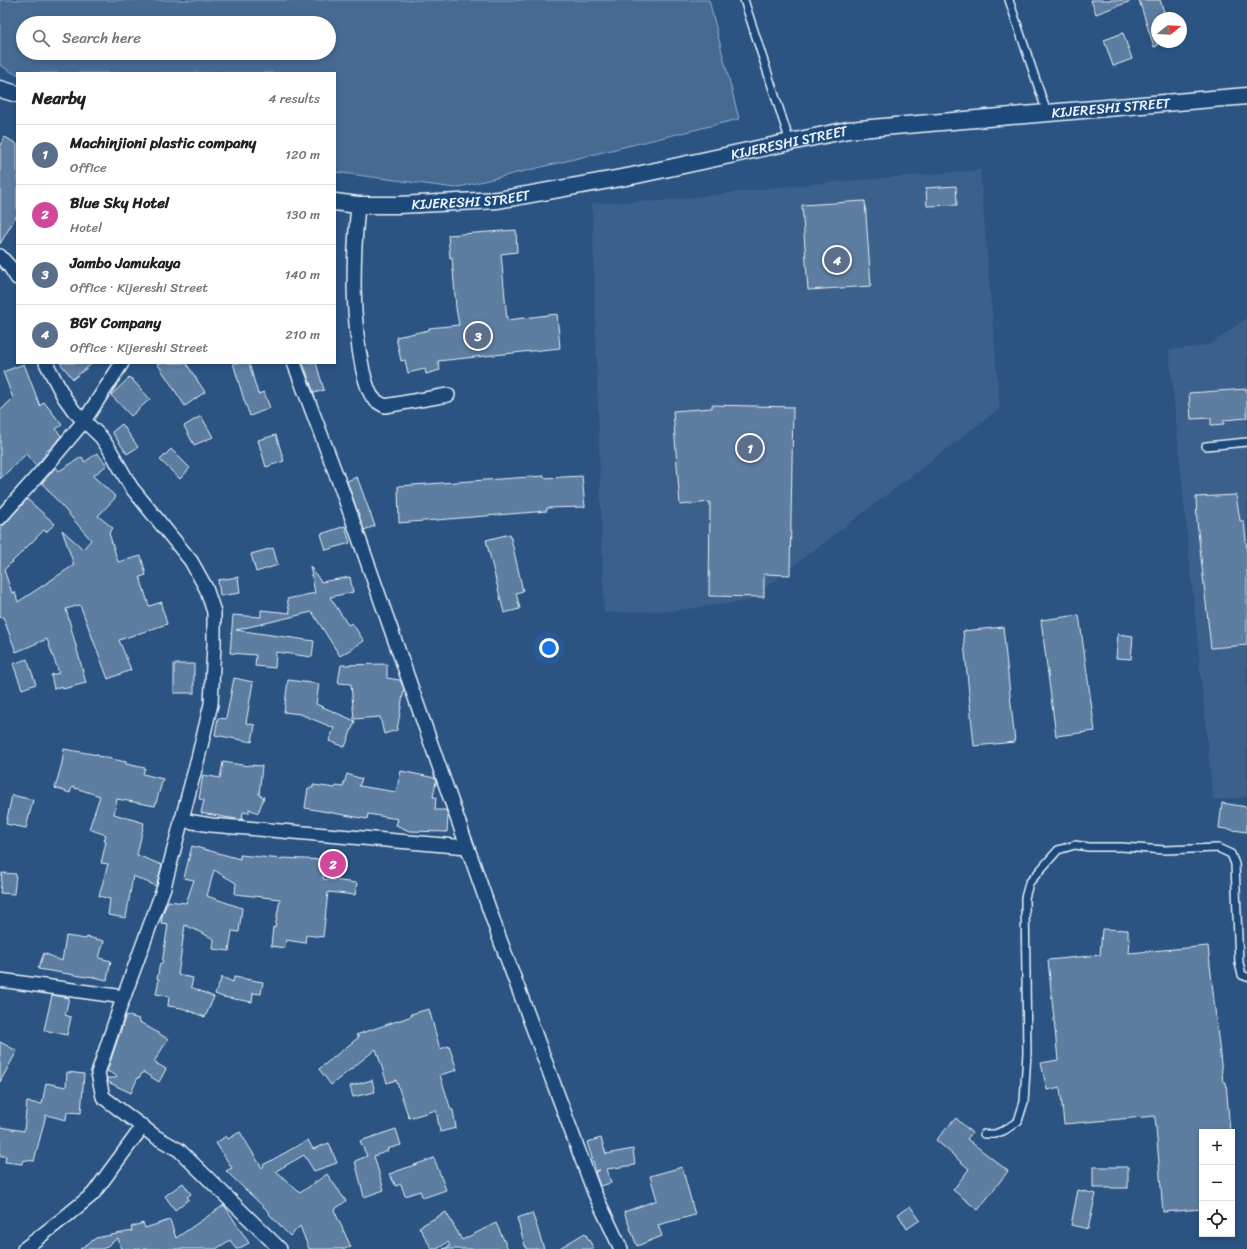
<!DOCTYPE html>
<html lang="en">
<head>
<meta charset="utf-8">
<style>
	body { margin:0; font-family:Sriracha,sans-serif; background:#f6f6f6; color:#202124 }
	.controls { position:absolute; right:12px; bottom:12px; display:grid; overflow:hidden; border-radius:0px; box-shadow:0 2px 6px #0003 }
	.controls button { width:36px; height:36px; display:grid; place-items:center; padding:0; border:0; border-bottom:1px solid #e0e0e0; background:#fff; color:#202124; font:20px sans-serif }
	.compass { position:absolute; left:1151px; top:12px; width:36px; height:36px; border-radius:50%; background:#fff; box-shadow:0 2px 6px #0003; rotate:72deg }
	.you { position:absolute; left:549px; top:648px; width:14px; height:14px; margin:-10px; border:3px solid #fff; border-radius:50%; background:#1a73e8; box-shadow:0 0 0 6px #1a73e833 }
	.badge { display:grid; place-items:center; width:26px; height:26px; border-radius:50%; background:#db2777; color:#fff; font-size:13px; font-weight:700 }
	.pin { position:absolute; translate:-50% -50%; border:2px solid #fff; box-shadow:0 1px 4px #0006 }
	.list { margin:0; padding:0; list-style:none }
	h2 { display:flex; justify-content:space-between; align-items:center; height:52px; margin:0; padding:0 16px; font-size:17px }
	h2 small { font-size:13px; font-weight:400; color:#757577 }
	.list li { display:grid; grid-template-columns:26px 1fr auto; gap:12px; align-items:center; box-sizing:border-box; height:60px; padding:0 16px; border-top:1px solid #e0e0e0 }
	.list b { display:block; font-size:15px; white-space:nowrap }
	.list p { margin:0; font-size:13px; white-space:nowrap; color:#757577 }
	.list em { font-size:13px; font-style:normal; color:#757577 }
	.icon { flex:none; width:22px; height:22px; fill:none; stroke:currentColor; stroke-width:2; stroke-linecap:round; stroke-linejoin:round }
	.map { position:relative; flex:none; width:1247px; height:1249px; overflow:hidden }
	.search { position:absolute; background:#fff; box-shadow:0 2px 6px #0003; left:16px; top:16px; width:320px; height:44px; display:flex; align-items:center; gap:10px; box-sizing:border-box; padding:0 14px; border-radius:22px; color:#757577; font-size:15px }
	.panel { position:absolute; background:#fff; box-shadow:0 2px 6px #0003; left:16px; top:72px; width:320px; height:292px; border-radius:0px }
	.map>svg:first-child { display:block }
	.built { fill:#3a608b }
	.green { fill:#476b93; stroke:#98aec6; fill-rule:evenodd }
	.building { fill:#5d7da1; stroke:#e8f1f8 }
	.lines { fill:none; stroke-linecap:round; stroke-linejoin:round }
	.service-casing { stroke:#e8f1f8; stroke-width:10 }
	.minor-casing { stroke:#e8f1f8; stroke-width:16 }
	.tertiary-casing { stroke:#e8f1f8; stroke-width:19 }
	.service { stroke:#1f4a7a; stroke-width:7 }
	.minor { stroke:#1f4a7a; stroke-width:13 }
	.tertiary { stroke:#1f4a7a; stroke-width:16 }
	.labels { text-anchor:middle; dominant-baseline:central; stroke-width:4; stroke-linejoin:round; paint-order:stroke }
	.street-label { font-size:14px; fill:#e8f1f8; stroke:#1f4a7a }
</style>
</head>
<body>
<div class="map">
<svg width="1247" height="1249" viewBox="0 0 1247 1249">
	<rect width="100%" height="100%" fill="#2b5482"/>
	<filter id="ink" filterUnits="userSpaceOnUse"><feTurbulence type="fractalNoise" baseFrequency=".025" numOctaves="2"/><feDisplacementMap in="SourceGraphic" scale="8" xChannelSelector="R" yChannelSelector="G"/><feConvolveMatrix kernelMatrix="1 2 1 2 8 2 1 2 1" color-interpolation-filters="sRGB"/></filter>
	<g filter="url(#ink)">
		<g class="built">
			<polygon points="980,170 1000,408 748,601 671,611 604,613 592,203 660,201 788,186"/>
			<polygon points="1247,318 1247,797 1213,800 1169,350 1210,345"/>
		</g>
		<path class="green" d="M 0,0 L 709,0 L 739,119 L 455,188 L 335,172 L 335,73 L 17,73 L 17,75 L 0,65 ZM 23,23 L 329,23 L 329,53 L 23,53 Z"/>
		<g class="building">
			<polygon points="1091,0 1131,0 1131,1 1096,14"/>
			<polygon points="1139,0 1160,0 1166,18 1157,18 1157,46 1154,47"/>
			<polygon points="1123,33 1132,59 1113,66 1104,40"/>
			<polygon points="5,137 17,144 17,215 0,244 0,145"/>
			<polygon points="956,186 957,205 927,206 926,188"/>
			<polygon points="865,201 871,286 808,290 802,205"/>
			<polygon points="516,230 517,252 501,254 507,320 557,314 560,348 438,361 440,370 426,374 425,369 408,373 405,360 401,361 396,337 429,330 429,328 459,325 456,308 452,257 450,258 448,235"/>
			<polygon points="60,363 93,363 73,379"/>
			<polygon points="157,363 186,363 205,392 185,406"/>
			<polygon points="233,363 249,363 258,394 264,392 270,408 250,416 244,400"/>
			<polygon points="303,363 316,363 324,390 314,393"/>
			<polygon points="24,364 40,406 44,402 62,425 56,429 61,436 52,447 44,453 46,454 36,466 26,454 0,479 0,411 13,398 3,372"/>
			<polygon points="130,377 150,399 131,416 111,395"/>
			<polygon points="1247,389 1247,418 1224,420 1224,424 1211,425 1211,418 1191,419 1189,393"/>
			<polygon points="712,405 793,407 790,575 764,574 764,597 709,596 710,502 680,505 673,411 712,408"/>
			<polygon points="201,416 213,437 194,445 184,426"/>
			<polygon points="122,424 138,447 127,454 112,432"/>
			<polygon points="276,435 284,461 266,467 258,440"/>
			<polygon points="171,449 190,468 180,479 160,460"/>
			<polygon points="97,453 107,465 93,476 116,497 98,516 113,528 109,533 118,562 141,556 146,575 140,577 149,606 162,602 162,610 163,610 167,624 119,640 131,670 108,679 80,605 66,609 86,683 63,689 62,686 54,689 51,675 59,673 47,639 16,652 3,617 0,618 0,528 6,523 27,499 55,524 46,532 44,530 4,570 12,593 15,592 18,602 74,565 62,530 83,549 91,540 42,483 56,467 59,471 82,457 85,462"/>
			<polygon points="544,476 544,478 582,476 585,507 547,508 547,511 399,523 398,486"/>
			<polygon points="357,477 375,526 364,530 347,481"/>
			<polygon points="1236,495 1240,521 1244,521 1247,550 1247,645 1211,648 1197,522 1196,497"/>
			<polygon points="345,526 350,543 326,550 321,534"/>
			<polygon points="510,534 523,591 516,593 520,609 504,613 486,540"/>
			<polygon points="273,548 278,565 256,572 251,554"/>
			<polygon points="310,566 321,582 350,577 353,592 330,597 348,625 352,623 364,641 340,656 312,612 236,630 314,641 312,657 276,652 275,668 255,666 256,655 230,653 233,615 261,617 261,610 290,613 287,599 315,593"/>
			<polygon points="238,577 240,593 220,596 218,580"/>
			<polygon points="1079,615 1095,731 1056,736 1041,620"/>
			<polygon points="1003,627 1015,742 974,746 963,631"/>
			<polygon points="1118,634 1133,636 1131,659 1116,658"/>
			<polygon points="27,659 36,684 22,689 13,664"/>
			<rect x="174" y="664" width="20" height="29"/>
			<polygon points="387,664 387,678 400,680 404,689 397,730 384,734 380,717 354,719 351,684 338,683 341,665"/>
			<polygon points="234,678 253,682 246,723 255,725 252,742 215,735 218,718 226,719"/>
			<polygon points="288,680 319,684 316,704 355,721 345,747 329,741 334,728 300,714 284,712"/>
			<polygon points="64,749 98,755 98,756 126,762 126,764 145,768 143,774 163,779 155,806 117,799 114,814 144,823 137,855 162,865 156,886 133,876 126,918 108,915 110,899 99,896 108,864 101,863 106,842 104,841 106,835 89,829 100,796 72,787 70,793 55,788 62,763"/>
			<polygon points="223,762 248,766 249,765 262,766 259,795 264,797 258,813 249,809 249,813 243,812 242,820 201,813 204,800 199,799 203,775 220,778"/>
			<polygon points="401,771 435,778 436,782 433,797 436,797 435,810 446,810 448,815 447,832 409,831 396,825 398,819 368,814 367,819 305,808 308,788 313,788 313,785 335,788 336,786 343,787 347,774 362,779 359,786 396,792"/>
			<polygon points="12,795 33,800 26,828 6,824"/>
			<polygon points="1222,803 1247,807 1247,832 1219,828"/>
			<polygon points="192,846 240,859 240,855 282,859 282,858 325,860 323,879 357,883 355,895 328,892 323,937 306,935 305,943 286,940 285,948 271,946 273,927 275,928 280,899 235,894 236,883 214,870 207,896 242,908 239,932 232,931 229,951 213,949 214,939 185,925 178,975 193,978 191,987 214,997 205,1017 182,1008 168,1006 169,996 156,994 159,979 157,979 160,963 162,964 168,924 161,923 163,913 168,901 186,903 194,880 184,878"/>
			<polygon points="2,873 16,874 14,894 0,893"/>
			<polygon points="1102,929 1128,930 1128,939 1130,939 1129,953 1208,946 1223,1082 1226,1082 1230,1132 1202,1132 1202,1209 1163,1212 1155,1116 1064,1124 1060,1087 1047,1090 1041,1063 1058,1060 1048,960 1100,955"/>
			<polygon points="66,936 86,939 87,937 104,941 99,958 111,961 107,980 88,976 87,977 38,969 44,953 62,961"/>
			<polygon points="222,977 233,982 234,977 263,982 261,994 253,993 252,1002 223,997 215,994"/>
			<polygon points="52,995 69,998 65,1015 71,1017 67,1035 44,1030"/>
			<polygon points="429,1009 440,1049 449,1046 457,1070 440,1075 451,1110 453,1110 456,1128 440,1132 436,1110 409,1118 396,1080 387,1083 376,1049 331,1085 319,1069 359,1037 356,1035 412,1016 411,1014"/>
			<polygon points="126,1015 139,1019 138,1021 168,1039 154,1062 166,1069 159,1082 143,1072 139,1078 138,1077 131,1093 108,1082 107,1078 116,1078 117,1076 107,1071"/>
			<polygon points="0,1042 17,1051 0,1082"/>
			<polygon points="67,1072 84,1074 81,1113 67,1112 66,1120 46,1115 34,1161 23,1160 22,1164 5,1162 6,1156 0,1156 0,1127 24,1131 27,1102 42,1104 46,1083 66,1087"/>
			<polygon points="372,1080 375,1092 353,1097 350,1086"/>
			<polygon points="956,1118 972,1133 967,1139 1008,1171 978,1210 953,1190 969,1169 936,1140"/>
			<polygon points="396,1129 401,1145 387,1149 388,1151 374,1156 384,1190 364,1197 355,1161 367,1156 360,1141"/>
			<polygon points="240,1132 262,1168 264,1166 263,1165 308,1140 313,1149 329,1143 337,1163 314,1171 304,1155 276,1171 300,1193 327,1174 346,1201 334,1210 351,1247 343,1249 309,1249 300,1226 290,1236 269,1214 270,1213 226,1171 232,1168 216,1143 226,1136 228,1139"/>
			<polygon points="601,1138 606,1154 633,1149 635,1165 607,1169 611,1183 600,1186 595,1172 600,1170 596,1171 587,1142"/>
			<polygon points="434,1158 446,1190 423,1198 420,1191 405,1196 401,1184 396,1186 389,1174"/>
			<polygon points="682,1167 695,1215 658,1225 662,1236 637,1246 624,1212 657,1200 650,1176"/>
			<rect x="1093" y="1167" width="35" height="21"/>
			<polygon points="183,1183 191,1194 187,1197 189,1199 175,1210 165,1196"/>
			<polygon points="1078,1190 1096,1194 1088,1229 1071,1225"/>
			<polygon points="224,1205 249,1243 238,1249 236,1249 230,1240 216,1249 121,1249 118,1238 103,1249 80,1249 96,1238 132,1231 131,1227 143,1223 145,1228 170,1220 176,1238"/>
			<polygon points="910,1206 920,1220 907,1229 898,1214"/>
			<polygon points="446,1212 462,1240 496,1223 508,1249 443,1249 450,1246 448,1242 437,1249 432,1249 419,1227"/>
			<polygon points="532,1213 536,1224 544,1249 526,1249 517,1218"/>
			<polygon points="585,1233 594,1249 558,1249"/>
		</g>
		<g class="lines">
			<g class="service-casing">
				<g id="service">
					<polyline points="744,0 790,142"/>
					<polyline points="1009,0 1047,113"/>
					<polyline points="1206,446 1247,442"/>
					<polyline points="984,1134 995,1134 1005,1130 1018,1121 1024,1102 1027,1053 1025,898 1029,883 1050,859 1058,850 1075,845 1089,847 1121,847 1165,850 1218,848 1231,854 1235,864 1239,963 1242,975 1247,977"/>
				</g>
			</g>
			<g class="minor-casing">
				<g id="minor">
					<path d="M 358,205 C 353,260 351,316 363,371 C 365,379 368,393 374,399 C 377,402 381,404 385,406 L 448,395"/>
					<polyline points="0,256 10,267 17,278"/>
					<polyline points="46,363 64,397 74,411 101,437 110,450 131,487 191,561 206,588 214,612 214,645 211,704 198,758 164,887 119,1010 98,1073 103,1097 156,1137 179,1150 280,1249"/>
					<polyline points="294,363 342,490 499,937 594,1192 621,1249"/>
					<polyline points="0,518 48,464 84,421 122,363"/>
					<polyline points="181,820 211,825 467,847"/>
					<polyline points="0,980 124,997"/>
					<polyline points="24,1249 65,1217 93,1194 143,1126"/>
				</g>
			</g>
			<g class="tertiary-casing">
				<g id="tertiary">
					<polyline points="0,89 17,94"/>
					<path id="s1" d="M 335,202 L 358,205 L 399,205 L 498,200 L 632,176 L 790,142 L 848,130 L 1247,96"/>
				</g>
			</g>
			<use href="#service" class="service"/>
			<use href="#minor" class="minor"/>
			<use href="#tertiary" class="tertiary"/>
		</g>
	</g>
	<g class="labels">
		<g class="street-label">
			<text stroke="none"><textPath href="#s1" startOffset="784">KIJERESHI STREET</textPath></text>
			<text stroke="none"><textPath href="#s1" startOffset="460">KIJERESHI STREET</textPath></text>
			<text stroke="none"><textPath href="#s1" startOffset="136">KIJERESHI STREET</textPath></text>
		</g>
	</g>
</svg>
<div class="controls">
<button>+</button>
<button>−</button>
<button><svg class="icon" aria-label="locate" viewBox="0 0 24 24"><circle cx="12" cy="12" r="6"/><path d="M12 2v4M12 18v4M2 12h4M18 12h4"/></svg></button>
</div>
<svg class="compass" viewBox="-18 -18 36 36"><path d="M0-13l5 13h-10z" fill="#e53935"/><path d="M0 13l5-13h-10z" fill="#757577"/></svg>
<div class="you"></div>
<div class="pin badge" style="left:750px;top:448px;background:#5c6f8a">1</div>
<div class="pin badge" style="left:333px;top:864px;background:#d1479c">2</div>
<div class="pin badge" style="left:478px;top:336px;background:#5c6f8a">3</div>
<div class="pin badge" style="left:837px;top:260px;background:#5c6f8a">4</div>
<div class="search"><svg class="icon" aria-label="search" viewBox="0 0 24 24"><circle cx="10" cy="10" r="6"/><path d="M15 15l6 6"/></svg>Search here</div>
<section class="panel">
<h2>Nearby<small>4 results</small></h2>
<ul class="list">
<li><span class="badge" style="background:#5c6f8a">1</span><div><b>Machinjioni plastic company</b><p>Office</p></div><em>120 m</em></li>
<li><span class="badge" style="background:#d1479c">2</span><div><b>Blue Sky Hotel</b><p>Hotel</p></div><em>130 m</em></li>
<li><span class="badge" style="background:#5c6f8a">3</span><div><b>Jambo Jamukaya</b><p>Office · Kijereshi Street</p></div><em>140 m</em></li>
<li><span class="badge" style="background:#5c6f8a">4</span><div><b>BGY Company</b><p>Office · Kijereshi Street</p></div><em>210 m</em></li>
</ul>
</section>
</div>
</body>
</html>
